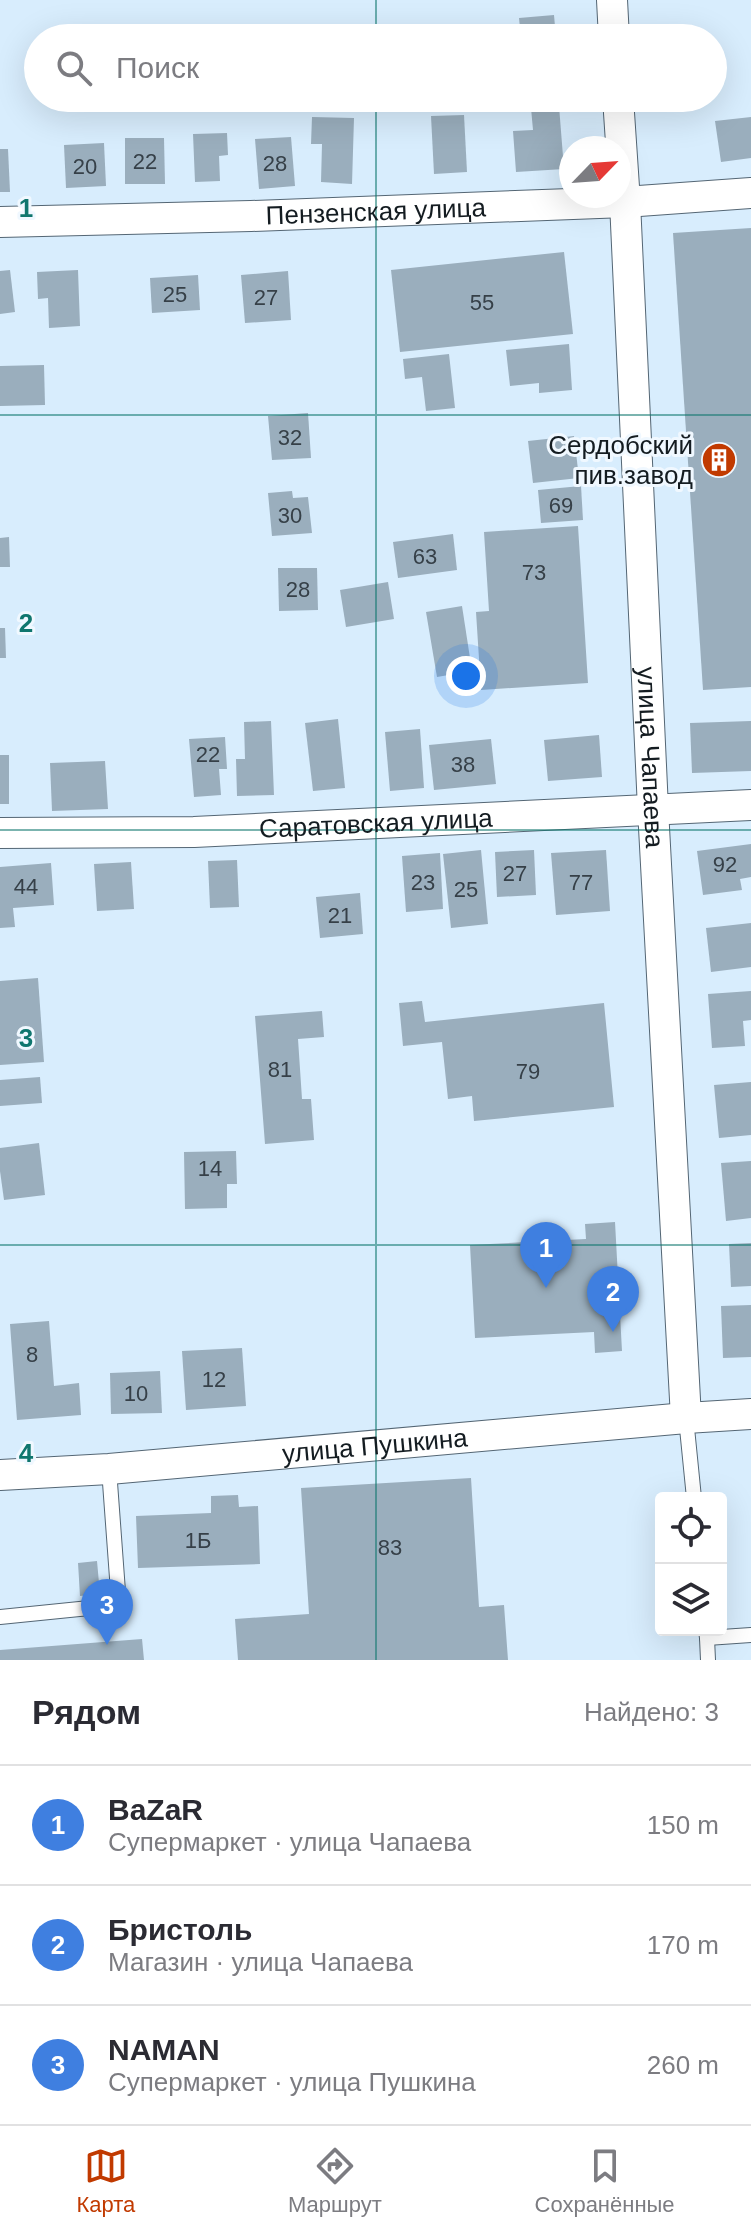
<!DOCTYPE html>
<html lang="ru">
<head>
<meta charset="utf-8">
<style>
	body { margin:0; font-family:Helvetica,sans-serif; background:#f2f2f3; color:#2b2b33 }
	.controls { position:absolute; right:24px; bottom:24px; display:grid; overflow:hidden; border-radius:8px; box-shadow:0 8px 32px #0002 }
	.controls button { width:72px; height:72px; display:grid; place-items:center; padding:0; border:0; border-bottom:2px solid #e1e1e2; background:#fff; color:#2b2b33; font:40px sans-serif }
	.compass { position:absolute; left:559px; top:136px; width:72px; height:72px; border-radius:50%; background:#fff; box-shadow:0 8px 32px #0002; rotate:65deg }
	.you { position:absolute; left:466px; top:676px; width:28px; height:28px; margin:-20px; border:6px solid #fff; border-radius:50%; background:#1a73e8; box-shadow:0 0 0 12px #1a73e833 }
	.badge { display:grid; place-items:center; width:52px; height:52px; border-radius:50%; background:#c13a00; color:#fff; font-size:26px; font-weight:700 }
	.pin { position:absolute; translate:-50% -66px; filter:drop-shadow(0 2px 4px #0008) }
	.pin::after { content:''; position:absolute; top:42px; width:28px; height:24px; background:inherit; clip-path:polygon(0 0,100% 0,50% 100%) }
	.list { margin:0; padding:0; list-style:none }
	h2 { display:flex; justify-content:space-between; align-items:center; height:104px; margin:0; padding:0 32px; font-size:34px }
	h2 small { font-size:26px; font-weight:400; color:#7c7c81 }
	.list li { display:grid; grid-template-columns:52px 1fr auto; gap:24px; align-items:center; box-sizing:border-box; height:120px; padding:0 32px; border-top:2px solid #e1e1e2 }
	.list b { display:block; font-size:30px; white-space:nowrap }
	.list p { margin:0; font-size:26px; white-space:nowrap; color:#7c7c81 }
	.list em { font-size:26px; font-style:normal; color:#7c7c81 }
	.icon { flex:none; width:44px; height:44px; fill:none; stroke:currentColor; stroke-width:2; stroke-linecap:round; stroke-linejoin:round }
	.map { position:relative; flex:none; width:751px; height:1660px; overflow:hidden }
	.search { position:absolute; background:#fff; box-shadow:0 8px 32px #0002; left:24px; right:24px; top:24px; height:88px; display:flex; align-items:center; gap:20px; box-sizing:border-box; padding:0 28px; border-radius:44px; color:#7c7c81; font-size:30px }
	.sheet { height:464px; background:#fff }
	nav { display:flex; justify-content:space-around; align-items:center; box-sizing:border-box; height:112px; border-top:2px solid #e1e1e2; background:#fff; font-size:22px; color:#7c7c81 }
	nav a { display:grid; justify-items:center; gap:4px }
	nav .on { color:#c13a00 }
	.map>svg:first-child { display:block }
	.building { fill:#9aaebd }
	.lines { fill:none; stroke-linecap:round; stroke-linejoin:round }
	.lane-casing { stroke:#546674; stroke-width:16 }
	.street-casing { stroke:#546674; stroke-width:32 }
	.lane { stroke:#fff; stroke-width:14 }
	.street { stroke:#fff; stroke-width:30 }
	.grid { fill:none; stroke:#0f766e; stroke-width:2; stroke-opacity:0.55 }
	.labels { text-anchor:middle; dominant-baseline:central; stroke-width:6; stroke-linejoin:round; paint-order:stroke }
	.number-label { font-size:22px; fill:#364048 }
	.street-label { font-size:26px; fill:#141c21; stroke:#f0f8ff }
	.poi-label { font-size:26px; fill:#141c21; stroke:#f0f8ff; text-anchor:end }
	.grid-label { font-size:26px; text-anchor:middle; font-weight:bold; fill:#0f766e; stroke:#f0f8ff; stroke-width:6; stroke-linejoin:round; paint-order:stroke }
</style>
</head>
<body>
<div class="map">
<svg width="751" height="1660" viewBox="0 0 751 1660">
	<rect width="100%" height="100%" fill="#d8edfd"/>
	<g class="building">
		<polygon points="554,15 556,38 521,38 519,18"/>
		<polygon points="559,106 564,169 516,172 513,131 533,130 531,108"/>
		<polygon points="464,115 467,172 434,174 431,116"/>
		<polygon points="312,117 354,118 352,184 321,182 322,144 311,144"/>
		<polygon points="751,117 751,158 721,162 715,121"/>
		<polygon points="227,133 228,155 219,156 220,181 195,182 193,134"/>
		<polygon points="291,137 295,186 259,189 255,139"/>
		<polygon points="125,138 164,138 165,184 125,184"/>
		<polygon points="104,143 106,186 66,188 64,145"/>
		<polygon points="0,149 8,149 10,192 0,192"/>
		<polygon points="751,228 751,687 703,690 673,233"/>
		<polygon points="564,252 573,334 400,352 391,270"/>
		<polygon points="10,270 15,312 0,314 0,271"/>
		<polygon points="78,270 80,326 49,328 48,298 38,299 37,272"/>
		<polygon points="288,271 291,320 245,323 241,275"/>
		<polygon points="198,275 200,310 152,313 150,278"/>
		<polygon points="569,344 572,390 539,393 539,383 510,386 506,350"/>
		<polygon points="449,354 455,408 426,411 422,377 405,379 403,359"/>
		<polygon points="44,365 45,405 0,406 0,366"/>
		<polygon points="308,413 311,458 272,460 268,416"/>
		<polygon points="574,436 579,478 533,483 528,441"/>
		<polygon points="581,486 583,520 541,523 538,490"/>
		<polygon points="292,491 293,498 308,497 312,533 272,536 268,493"/>
		<polygon points="578,526 588,683 481,690 476,612 489,611 484,532"/>
		<polygon points="453,534 457,570 398,578 393,542"/>
		<polygon points="9,537 10,567 0,567 0,538"/>
		<polygon points="278,568 317,568 318,610 279,611"/>
		<polygon points="388,582 394,619 346,627 340,590"/>
		<polygon points="462,606 472,671 437,677 426,612"/>
		<polygon points="0,628 5,628 6,658 0,658"/>
		<polygon points="338,719 345,788 313,791 305,723"/>
		<polygon points="271,721 274,795 237,796 236,759 245,759 244,722"/>
		<polygon points="751,721 751,771 692,773 690,723"/>
		<polygon points="420,729 424,788 390,791 385,732"/>
		<polygon points="599,735 602,777 548,781 544,740"/>
		<polygon points="225,737 227,769 219,769 221,795 194,797 189,739"/>
		<polygon points="491,739 496,784 434,790 429,745"/>
		<rect x="0" y="755" width="9" height="49"/>
		<polygon points="105,761 108,809 52,811 50,763"/>
		<polygon points="751,844 751,877 740,879 742,890 703,895 697,851"/>
		<polygon points="481,850 488,924 451,928 443,854"/>
		<polygon points="534,850 536,895 497,897 495,852"/>
		<polygon points="606,850 610,911 556,915 551,853"/>
		<polygon points="440,853 443,909 406,912 402,856"/>
		<polygon points="237,860 239,907 210,908 208,861"/>
		<polygon points="131,862 134,909 97,911 94,864"/>
		<polygon points="51,863 54,905 13,908 15,927 0,928 0,867"/>
		<polygon points="360,893 363,934 320,938 316,897"/>
		<polygon points="751,923 751,967 711,972 706,928"/>
		<polygon points="38,978 44,1062 0,1065 0,981"/>
		<polygon points="751,991 751,1020 743,1021 745,1046 712,1048 708,994"/>
		<polygon points="422,1001 425,1022 604,1003 614,1107 474,1121 472,1096 448,1099 442,1042 403,1046 399,1003"/>
		<polygon points="322,1011 324,1037 298,1039 302,1099 311,1099 314,1140 265,1144 255,1016"/>
		<polygon points="40,1077 42,1103 0,1106 0,1080"/>
		<polygon points="751,1082 751,1135 719,1138 714,1085"/>
		<polygon points="39,1143 45,1195 4,1200 0,1171 0,1148"/>
		<polygon points="236,1151 237,1184 227,1184 227,1208 185,1209 184,1152"/>
		<polygon points="751,1161 751,1218 726,1221 721,1163"/>
		<polygon points="615,1222 622,1351 595,1353 594,1332 475,1338 470,1245 586,1239 585,1224"/>
		<polygon points="751,1243 751,1286 731,1287 729,1244"/>
		<polygon points="751,1305 751,1357 723,1358 721,1306"/>
		<polygon points="49,1321 54,1386 79,1383 81,1415 17,1420 10,1324"/>
		<polygon points="242,1348 246,1406 186,1410 182,1351"/>
		<polygon points="160,1371 162,1413 111,1414 110,1373"/>
		<polygon points="471,1478 479,1607 504,1605 508,1660 238,1660 235,1619 309,1614 301,1488"/>
		<polygon points="238,1495 239,1507 258,1506 260,1564 138,1568 136,1516 211,1513 211,1496"/>
		<polygon points="97,1561 100,1594 80,1596 78,1563"/>
		<polygon points="142,1639 144,1660 0,1660 0,1650"/>
	</g>
	<g class="lines">
		<g class="lane-casing">
			<g id="lane">
				<polyline points="686,1418 694,1498"/>
				<polyline points="0,1617 119,1605 109,1469"/>
				<polyline points="706,1630 707,1638 751,1635"/>
				<polyline points="707,1638 708,1660"/>
			</g>
		</g>
		<g class="street-casing">
			<g id="street">
				<polyline points="612,0 614,38"/>
				<path id="s1" d="M 618,98 L 625,202 L 653,809 L 686,1418"/>
				<path id="s2" d="M 0,222 L 251,216 L 625,202 L 751,193"/>
				<path id="s3" d="M 0,833 L 194,832 L 751,805"/>
				<path id="s4" d="M 0,1475 L 109,1469 L 686,1418 L 751,1414"/>
			</g>
		</g>
		<use href="#lane" class="lane"/>
		<use href="#street" class="street"/>
	</g>
	<path class="grid" d="M 376,0 L 376,38M 376,98 L 376,1660M 0,415 L 751,415M 0,830 L 751,830M 0,1245 L 751,1245"/>
	<defs>
		<g id="building-disc" transform="scale(1.8)"><circle r="9.5" fill="#c13a00" stroke="#f0f8ff"/><path d="M-4-6H4V6H1V3H-1V6H-4ZM-2.5-4.3h1.7v1.8h-1.7ZM.8-4.3h1.7v1.8H.8ZM-2.5-1h1.7V.8h-1.7ZM.8-1h1.7V.8H.8Z" fill="#fff"/></g>
	</defs>
	<g fill-rule="evenodd">
		<use href="#building-disc" x="719" y="460"/>
	</g>
	<g class="labels">
		<g class="number-label">
			<text x="145" y="161">22</text>
			<text x="275" y="163">28</text>
			<text x="85" y="166">20</text>
			<text x="175" y="294">25</text>
			<text x="266" y="297">27</text>
			<text x="482" y="302">55</text>
			<text x="290" y="437">32</text>
			<text x="561" y="505">69</text>
			<text x="290" y="515">30</text>
			<text x="425" y="556">63</text>
			<text x="534" y="572">73</text>
			<text x="298" y="589">28</text>
			<text x="208" y="754">22</text>
			<text x="463" y="764">38</text>
			<text x="725" y="864">92</text>
			<text x="515" y="873">27</text>
			<text x="423" y="882">23</text>
			<text x="581" y="882">77</text>
			<text x="26" y="886">44</text>
			<text x="466" y="889">25</text>
			<text x="340" y="915">21</text>
			<text x="280" y="1069">81</text>
			<text x="528" y="1071">79</text>
			<text x="210" y="1168">14</text>
			<text x="32" y="1354">8</text>
			<text x="214" y="1379">12</text>
			<text x="136" y="1393">10</text>
			<text x="198" y="1540">1Б</text>
			<text x="390" y="1547">83</text>
		</g>
		<g class="street-label">
			<text stroke="none"><textPath href="#s2" startOffset="376">Пензенская улица</textPath></text>
			<text stroke="none"><textPath href="#s1" startOffset="660">улица Чапаева</textPath></text>
			<text stroke="none"><textPath href="#s3" startOffset="376">Саратовская улица</textPath></text>
			<text stroke="none"><textPath href="#s4" startOffset="376">улица Пушкина</textPath></text>
		</g>
		<g class="poi-label">
			<text x="693" y="445">Сердобский<tspan x="693" dy="30">пив.завод</tspan></text>
		</g>
	</g>
	<g class="grid-label">
		<text x="26" y="217">1</text>
		<text x="26" y="632">2</text>
		<text x="26" y="1047">3</text>
		<text x="26" y="1462">4</text>
	</g>
</svg>
<div class="controls">
<button><svg class="icon" aria-label="locate" viewBox="0 0 24 24"><circle cx="12" cy="12" r="6"/><path d="M12 2v4M12 18v4M2 12h4M18 12h4"/></svg></button>
<button><svg class="icon" aria-label="layers" viewBox="0 0 24 24"><path d="M12 4l9 5-9 5-9-5zM3 14l9 5 9-5"/></svg></button>
</div>
<svg class="compass" viewBox="-18 -18 36 36"><path d="M0-13l5 13h-10z" fill="#e53935"/><path d="M0 13l5-13h-10z" fill="#7c7c81"/></svg>
<div class="you"></div>
<div class="pin badge" style="left:546px;top:1288px;background:#3f7fe0">1</div>
<div class="pin badge" style="left:613px;top:1332px;background:#3f7fe0">2</div>
<div class="pin badge" style="left:107px;top:1645px;background:#3f7fe0">3</div>
<div class="search"><svg class="icon" aria-label="search" viewBox="0 0 24 24"><circle cx="10" cy="10" r="6"/><path d="M15 15l6 6"/></svg>Поиск</div>
</div>
<section class="sheet">
<h2>Рядом<small>Найдено: 3</small></h2>
<ul class="list">
<li><span class="badge" style="background:#3f7fe0">1</span><div><b>BaZaR</b><p>Супермаркет · улица Чапаева</p></div><em>150 m</em></li>
<li><span class="badge" style="background:#3f7fe0">2</span><div><b>Бристоль</b><p>Магазин · улица Чапаева</p></div><em>170 m</em></li>
<li><span class="badge" style="background:#3f7fe0">3</span><div><b>NAMAN</b><p>Супермаркет · улица Пушкина</p></div><em>260 m</em></li>
</ul>
</section>
<nav>
<a class="on"><svg class="icon" aria-label="map" viewBox="0 0 24 24"><path d="M3 6l6-2 6 2 6-2v14l-6 2-6-2-6 2zM9 4v14M15 6v14"/></svg>Карта</a>
<a><svg class="icon" aria-label="directions" viewBox="0 0 24 24"><path d="M12 3l9 9-9 9-9-9zM9 14v-3h6M13 9l2 2-2 2"/></svg>Маршрут</a>
<a><svg class="icon" aria-label="saved" viewBox="0 0 24 24"><path d="M7 4h10v16l-5-4-5 4z"/></svg>Сохранённые</a>
</nav>
</body>
</html>
